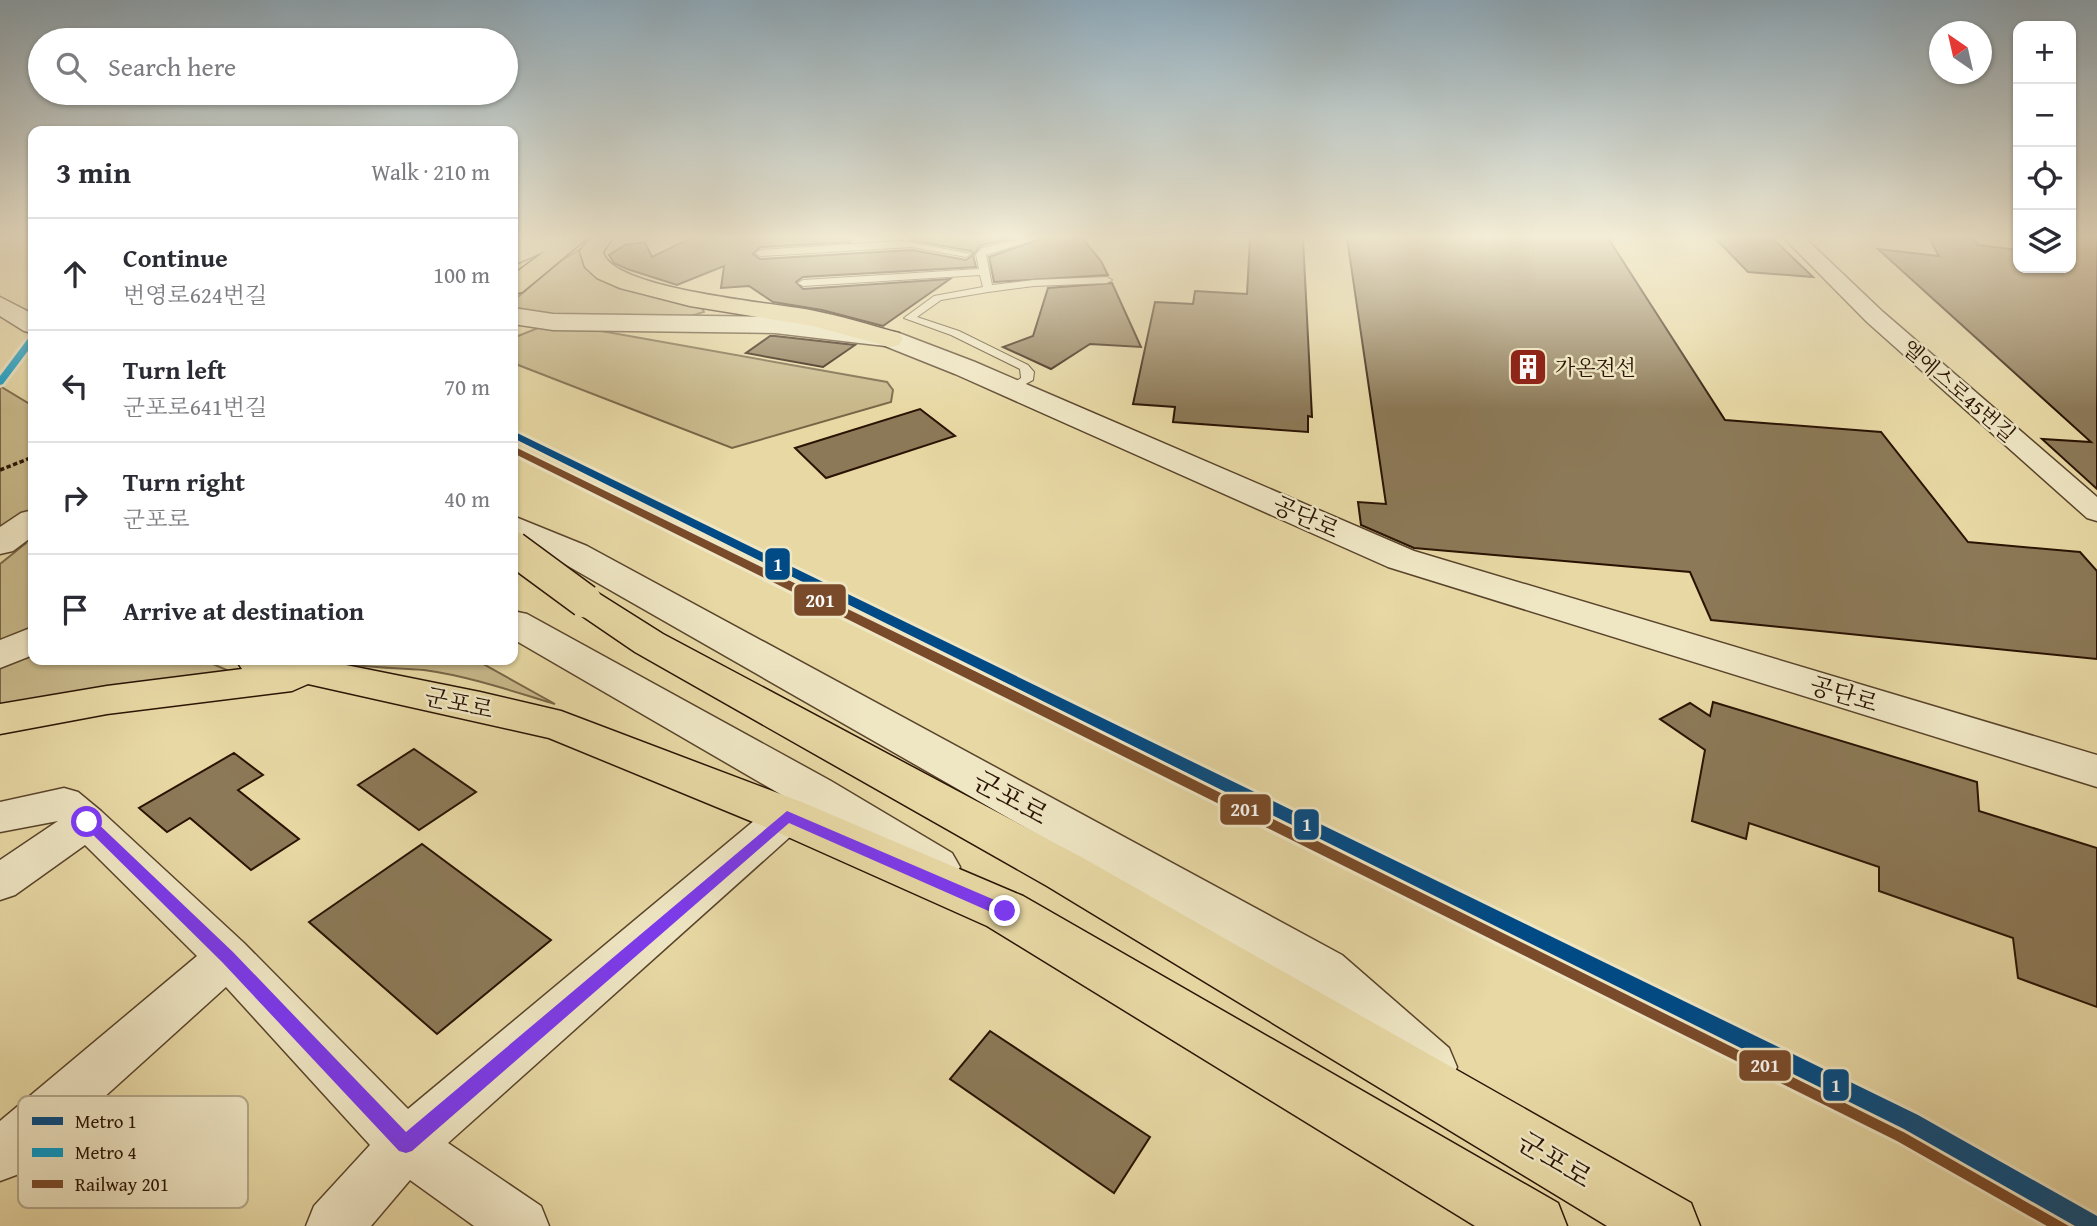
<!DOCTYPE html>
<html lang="en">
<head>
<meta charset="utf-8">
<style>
	body { margin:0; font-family:"Gentium Book Plus","Noto Serif KR",serif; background:#f7f7f7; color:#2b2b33 }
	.controls { position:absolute; right:21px; top:21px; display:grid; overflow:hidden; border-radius:14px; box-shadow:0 2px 5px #0004 }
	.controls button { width:63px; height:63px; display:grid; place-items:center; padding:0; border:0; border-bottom:2px solid #e1e1e2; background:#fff; color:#2b2b33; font:35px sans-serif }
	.compass { position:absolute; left:1929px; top:21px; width:63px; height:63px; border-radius:50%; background:#fff; box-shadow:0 2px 5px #0004; rotate:326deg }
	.stop { position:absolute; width:21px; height:21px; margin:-16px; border:5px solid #7c3aed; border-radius:50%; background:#fff }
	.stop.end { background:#7c3aed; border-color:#fff; box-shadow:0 2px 7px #0008 }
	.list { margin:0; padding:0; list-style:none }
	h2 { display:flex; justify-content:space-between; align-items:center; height:91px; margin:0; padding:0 28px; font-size:30px }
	h2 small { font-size:23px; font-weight:400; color:#7c7c81 }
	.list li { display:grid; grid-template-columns:46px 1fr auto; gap:21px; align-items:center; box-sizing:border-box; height:112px; padding:0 28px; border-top:2px solid #e1e1e2 }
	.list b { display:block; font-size:26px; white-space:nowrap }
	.list p { margin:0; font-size:23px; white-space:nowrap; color:#7c7c81 }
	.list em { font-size:23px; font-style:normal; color:#7c7c81 }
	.icon { flex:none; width:38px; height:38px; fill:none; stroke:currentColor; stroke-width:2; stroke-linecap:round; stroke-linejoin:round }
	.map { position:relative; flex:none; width:2097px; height:1226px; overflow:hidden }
	.search { position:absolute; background:#fff; box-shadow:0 2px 5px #0004; left:28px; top:28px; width:490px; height:77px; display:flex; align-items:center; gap:18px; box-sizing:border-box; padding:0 24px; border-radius:38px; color:#7c7c81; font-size:26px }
	.panel { position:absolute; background:#fff; box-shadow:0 2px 5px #0004; left:28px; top:126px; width:490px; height:539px; border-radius:14px }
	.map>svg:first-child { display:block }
	.green { fill:#c7b789; stroke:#786546; stroke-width:2 }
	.building { fill:#8c7957; stroke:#2a1303; stroke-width:2 }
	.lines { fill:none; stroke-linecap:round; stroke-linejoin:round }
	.service-casing { stroke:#59442b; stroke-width:2 }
	.minor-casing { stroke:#59442b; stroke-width:3 }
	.tertiary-casing { stroke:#59442b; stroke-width:3 }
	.primary-casing { stroke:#2a1303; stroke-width:3 }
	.path { stroke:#2a1303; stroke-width:3.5; stroke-dasharray:4.5 2.5; stroke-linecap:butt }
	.service { fill:#efe6c4; fill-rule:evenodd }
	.minor { fill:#efe6c4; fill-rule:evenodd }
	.tertiary { fill:#efe6c4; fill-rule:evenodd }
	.primary { fill:#e7d8a4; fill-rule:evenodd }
	.primary-bridge-casing { stroke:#2a1303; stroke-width:36; stroke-linecap:butt }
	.primary-bridge { stroke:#e7d8a4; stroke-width:33 }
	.rail-1-casing { stroke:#efe6c4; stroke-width:6 }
	.rail-1 { fill:#7a4b2a; fill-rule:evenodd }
	.metro-1-casing { stroke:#efe6c4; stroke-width:6 }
	.metro-2-casing { stroke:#efe6c4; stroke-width:6 }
	.metro-1 { fill:#004a85; fill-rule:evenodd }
	.metro-2 { fill:#009bce; fill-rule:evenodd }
	.route { fill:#7c3aed }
	.labels { text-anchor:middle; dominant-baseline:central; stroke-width:5; stroke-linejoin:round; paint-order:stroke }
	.far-poi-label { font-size:21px; fill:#2a1303; stroke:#efe6c4; text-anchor:start }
	.far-street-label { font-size:21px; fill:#2a1303; stroke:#efe6c4 }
	.street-label { font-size:24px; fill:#2a1303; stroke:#efe6c4 }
	.near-street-label { font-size:28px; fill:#2a1303; stroke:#efe6c4 }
	.key { fill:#efe6c4; stroke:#b4a78a; stroke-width:2 }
	.key-label { font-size:19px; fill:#2a1303 }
	.line-badge { stroke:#efe6c4; stroke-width:2.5 }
	.badge-label { font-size:19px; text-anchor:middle; font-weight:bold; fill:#fff }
</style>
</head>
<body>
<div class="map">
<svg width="2097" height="1226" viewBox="0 0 2097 1226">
	<rect width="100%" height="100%" fill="#e7d8a4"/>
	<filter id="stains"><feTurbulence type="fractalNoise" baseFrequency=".00286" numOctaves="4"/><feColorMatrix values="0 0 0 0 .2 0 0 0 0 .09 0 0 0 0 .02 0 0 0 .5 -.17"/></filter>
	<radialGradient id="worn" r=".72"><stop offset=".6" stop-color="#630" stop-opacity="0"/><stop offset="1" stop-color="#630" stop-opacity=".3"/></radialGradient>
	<g class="green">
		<polygon points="595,241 614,283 702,308 704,312 687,317 530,314 513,311 513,301 562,260"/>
		<polygon points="543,326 590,329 887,382 893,390 891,402 732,448 513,363 513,338"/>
		<polygon points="0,386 33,406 33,660 204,660 238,675 0,708 0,564 25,544 0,543"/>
		<path d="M 333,660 L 476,660 L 555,704 C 512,691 468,676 424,670 C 394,667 362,669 333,660 Z"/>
	</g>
	<g class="building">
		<polygon points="691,238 850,238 850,242 760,247 753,254 760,259 912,250 966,260 973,255 976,267 803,277 796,282 803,289 950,279 883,326 822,310 773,302 749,286 721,288 724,266 677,285 627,269 614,263 609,255 625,245 645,242 652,257"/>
		<polygon points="912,238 1014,238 981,245 974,254 971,251 910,240"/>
		<polygon points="1044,238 1082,238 1101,261 1108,275 994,282 989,257"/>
		<polygon points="1250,238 1303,238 1312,417 1308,416 1308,432 1173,422 1175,407 1133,404 1155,302 1193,304 1195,291 1247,294"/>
		<polygon points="1347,238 1608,238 1725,420 1881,432 1968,542 2080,552 2097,571 2097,659 1711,620 1690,572 1414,548 1361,525 1358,502 1386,504"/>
		<polygon points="1715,238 1772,238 1813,277 1748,272"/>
		<polygon points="1929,238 1973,238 1978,245 2018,250 2018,268 2071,268 2071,238 2097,238 2097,489 2042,439 2091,442 1878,249 1939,256"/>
		<polygon points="1112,283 1141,347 1090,344 1051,369 1003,347 1033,336 1048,288"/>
		<polygon points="770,336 775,336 855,345 823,367 746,353"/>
		<polygon points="920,409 955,436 826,478 795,448"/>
		<polygon points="1713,702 1977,782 1979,811 2097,848 2097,1007 2018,978 2013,938 1879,891 1879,867 1749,823 1746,839 1692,821 1705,750 1660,719 1690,703 1710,716"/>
		<polygon points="414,749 476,792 419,830 358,785"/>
		<polygon points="234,753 263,775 238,790 299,839 251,870 190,818 167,832 139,808"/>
		<polygon points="422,844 551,940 437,1034 309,922"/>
		<polygon points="990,1031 1150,1137 1114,1193 950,1079"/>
	</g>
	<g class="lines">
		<g class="service-casing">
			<g id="service">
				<polygon points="1025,238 1041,238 986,255 992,285 1034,280 1107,277 1112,280 1107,283 1034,286 988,292 941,300 917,317 959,331 1028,365 1034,372 1033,380 1011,392 1005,388 1021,378 1020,369 951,335 904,318 934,296 983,287 980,275 803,286 798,283 803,280 979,269 976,254 982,248"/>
				<polygon points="903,241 971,254 966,257 912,247 760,256 755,253 760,250"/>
			</g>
		</g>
		<g class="minor-casing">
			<g id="minor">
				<polygon points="1784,238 1805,238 1883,312 2097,497 2097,521 2087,518 1867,322"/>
				<polygon points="64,788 78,792 101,811 244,943 408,1109 773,805 787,801 801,805 807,816 801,827 448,1143 541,1206 549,1226 474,1226 410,1180 371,1226 306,1226 314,1206 370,1145 226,987 19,1174 0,1181 0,1121 197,956 85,845 15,895 0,900 0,860 58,821 0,832 0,802"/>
			</g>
		</g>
		<g class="tertiary-casing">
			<g id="tertiary">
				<polygon points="538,238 567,238 564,243 513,265 513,249"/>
				<polygon points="0,297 33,314 33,333 24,331 0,316"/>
				<polygon points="513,308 553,314 775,317 899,333 975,362 1414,551 2097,755 2097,787 1388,567 955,374 885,346 775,333 553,330 513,324"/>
				<polygon points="33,510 33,536 13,551 0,554 0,527 21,513"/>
				<polygon points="513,516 587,546 1342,955 1449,1048 1457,1067 1449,1086 1428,1094 1407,1086 1304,987 561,562 513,539"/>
				<polygon points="513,611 527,614 831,781 952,853 960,867 952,881 935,887 918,881 799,805 513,639"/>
				<polygon points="33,627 33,655 0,668 0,640"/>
			</g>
		</g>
		<g class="primary-casing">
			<g id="primary">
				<polygon points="513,238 538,238 535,243 513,251"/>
				<polygon points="562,238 587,238 522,292 513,294 513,275"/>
				<path d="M 590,238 L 613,238 L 603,252 C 611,289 773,303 810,310 C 841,316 870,325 899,333 L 903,339 L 899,345 L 890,347 L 813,326 L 690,306 L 620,288 L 597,278 L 585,267 L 580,251 Z"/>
				<polygon points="585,589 598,593 663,634 1083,858 1691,1203 1700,1226 1607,1226 1047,886 635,652 572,609 566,601 572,593"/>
				<polygon points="236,660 321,660 480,692 561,711 804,803 1023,896 1558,1203 1567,1226 1475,1226 987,926 770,829 549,738 308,684 292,691 107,714 0,734 0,704 107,686 242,669"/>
			</g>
		</g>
		<polyline class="path" points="0,470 33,457"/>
		<use href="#service" class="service"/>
		<use href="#minor" class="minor"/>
		<use href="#tertiary" class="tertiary"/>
		<use href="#primary" class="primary"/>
		<g class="primary-bridge-casing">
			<polyline id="primary-bridge" points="513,548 585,601"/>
		</g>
		<use href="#primary-bridge" class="primary-bridge"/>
		<g class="rail-1-casing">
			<polygon id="rail-1" points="513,446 1911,1127 2074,1219 2077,1226 2047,1226 1897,1141 513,453"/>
		</g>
		<use href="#rail-1" class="rail-1"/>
		<g class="metro-1-casing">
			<polygon id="metro-1" points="513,431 1918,1115 2097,1216 2097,1226 2075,1226 1904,1129 513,438"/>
		</g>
		<g class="metro-2-casing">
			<polygon id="metro-2" points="30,336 33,336 33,344 3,384 0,385 0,376"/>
		</g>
		<use href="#metro-1" class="metro-1"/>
		<use href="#metro-2" class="metro-2"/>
	</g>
	<linearGradient id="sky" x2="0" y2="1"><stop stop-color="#8ea8b7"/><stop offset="0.58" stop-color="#f4edd6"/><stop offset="1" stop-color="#f4edd6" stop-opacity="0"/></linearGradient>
	<rect width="2097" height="409" fill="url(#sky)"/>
	<polygon class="route" points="787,811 1011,907 1013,911 1005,918 1000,916 789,823 412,1151 406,1153 399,1151 222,962 80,822 87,817 92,818 233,952 406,1132"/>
	<defs>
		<g id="building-square" transform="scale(2.0125)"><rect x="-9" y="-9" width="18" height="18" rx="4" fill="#8f2418" stroke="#efe6c4"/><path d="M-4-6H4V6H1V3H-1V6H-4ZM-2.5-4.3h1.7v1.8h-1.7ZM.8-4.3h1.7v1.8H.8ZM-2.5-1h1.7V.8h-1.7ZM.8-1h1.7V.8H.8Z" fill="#fff"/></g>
	</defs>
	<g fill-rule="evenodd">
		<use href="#building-square" x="1528" y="367"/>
	</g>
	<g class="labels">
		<g class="far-poi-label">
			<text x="1555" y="367">가온전선</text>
		</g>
		<g class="far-street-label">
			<text transform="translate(1959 391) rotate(41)">엘에스로45번길</text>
		</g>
		<g class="street-label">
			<text transform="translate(1306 517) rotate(24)">공단로</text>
			<text transform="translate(1844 694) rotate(17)">공단로</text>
			<text transform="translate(459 703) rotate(12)">군포로</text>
		</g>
		<g class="near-street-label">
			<text transform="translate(1011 797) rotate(29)">군포로</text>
			<text transform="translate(1555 1159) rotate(31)">군포로</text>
		</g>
	</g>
	<rect x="18" y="1096" width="230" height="112" rx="10" class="key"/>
	<rect x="32" y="1117" width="31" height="8" fill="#004a85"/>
	<rect x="32" y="1148" width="31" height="9" fill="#009bce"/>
	<rect x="32" y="1180" width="31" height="8" fill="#7a4b2a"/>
	<g class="key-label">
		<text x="75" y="1128">Metro 1</text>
		<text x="75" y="1159">Metro 4</text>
		<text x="75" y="1191">Railway 201</text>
	</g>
	<g class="line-badge">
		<rect x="764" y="547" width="27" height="34" rx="7" fill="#004a85"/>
		<rect x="793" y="583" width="54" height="34" rx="7" fill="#7a4b2a"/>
		<rect x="1219" y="793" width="53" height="33" rx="7" fill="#7a4b2a"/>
		<rect x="1293" y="808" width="27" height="33" rx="7" fill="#004a85"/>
		<rect x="1738" y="1049" width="54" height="33" rx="7" fill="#7a4b2a"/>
		<rect x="1822" y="1068" width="28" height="34" rx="7" fill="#004a85"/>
	</g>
	<g class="badge-label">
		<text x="778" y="571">1</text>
		<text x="820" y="607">201</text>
		<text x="1245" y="816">201</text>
		<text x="1307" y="831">1</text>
		<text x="1765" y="1072">201</text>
		<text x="1836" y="1092">1</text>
	</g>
	<rect width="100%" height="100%" filter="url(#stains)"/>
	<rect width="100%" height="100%" fill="url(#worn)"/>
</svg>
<div class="controls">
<button>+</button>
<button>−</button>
<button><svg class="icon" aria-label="locate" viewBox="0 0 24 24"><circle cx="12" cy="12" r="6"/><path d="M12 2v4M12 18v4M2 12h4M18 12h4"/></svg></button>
<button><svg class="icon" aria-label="layers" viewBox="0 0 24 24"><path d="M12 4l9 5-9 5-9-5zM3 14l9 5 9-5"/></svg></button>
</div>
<svg class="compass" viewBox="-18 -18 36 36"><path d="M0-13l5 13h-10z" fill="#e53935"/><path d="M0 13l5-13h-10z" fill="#7c7c81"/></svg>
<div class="stop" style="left:87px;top:822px"></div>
<div class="stop end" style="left:1005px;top:911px"></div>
<div class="search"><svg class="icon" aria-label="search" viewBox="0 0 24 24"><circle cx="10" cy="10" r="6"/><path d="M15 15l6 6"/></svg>Search here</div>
<section class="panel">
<h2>3 min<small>Walk · 210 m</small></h2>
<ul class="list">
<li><svg class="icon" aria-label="ahead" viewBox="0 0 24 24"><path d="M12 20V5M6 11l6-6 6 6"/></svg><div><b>Continue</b><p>번영로624번길</p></div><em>100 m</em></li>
<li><svg class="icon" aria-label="left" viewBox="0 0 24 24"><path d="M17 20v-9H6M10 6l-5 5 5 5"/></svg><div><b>Turn left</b><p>군포로641번길</p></div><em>70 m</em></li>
<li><svg class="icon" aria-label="right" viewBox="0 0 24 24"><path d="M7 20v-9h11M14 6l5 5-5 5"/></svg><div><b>Turn right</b><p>군포로</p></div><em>40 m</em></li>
<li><svg class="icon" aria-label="arrive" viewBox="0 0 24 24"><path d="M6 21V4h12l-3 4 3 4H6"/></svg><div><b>Arrive at destination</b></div></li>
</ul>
</section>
</div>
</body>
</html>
